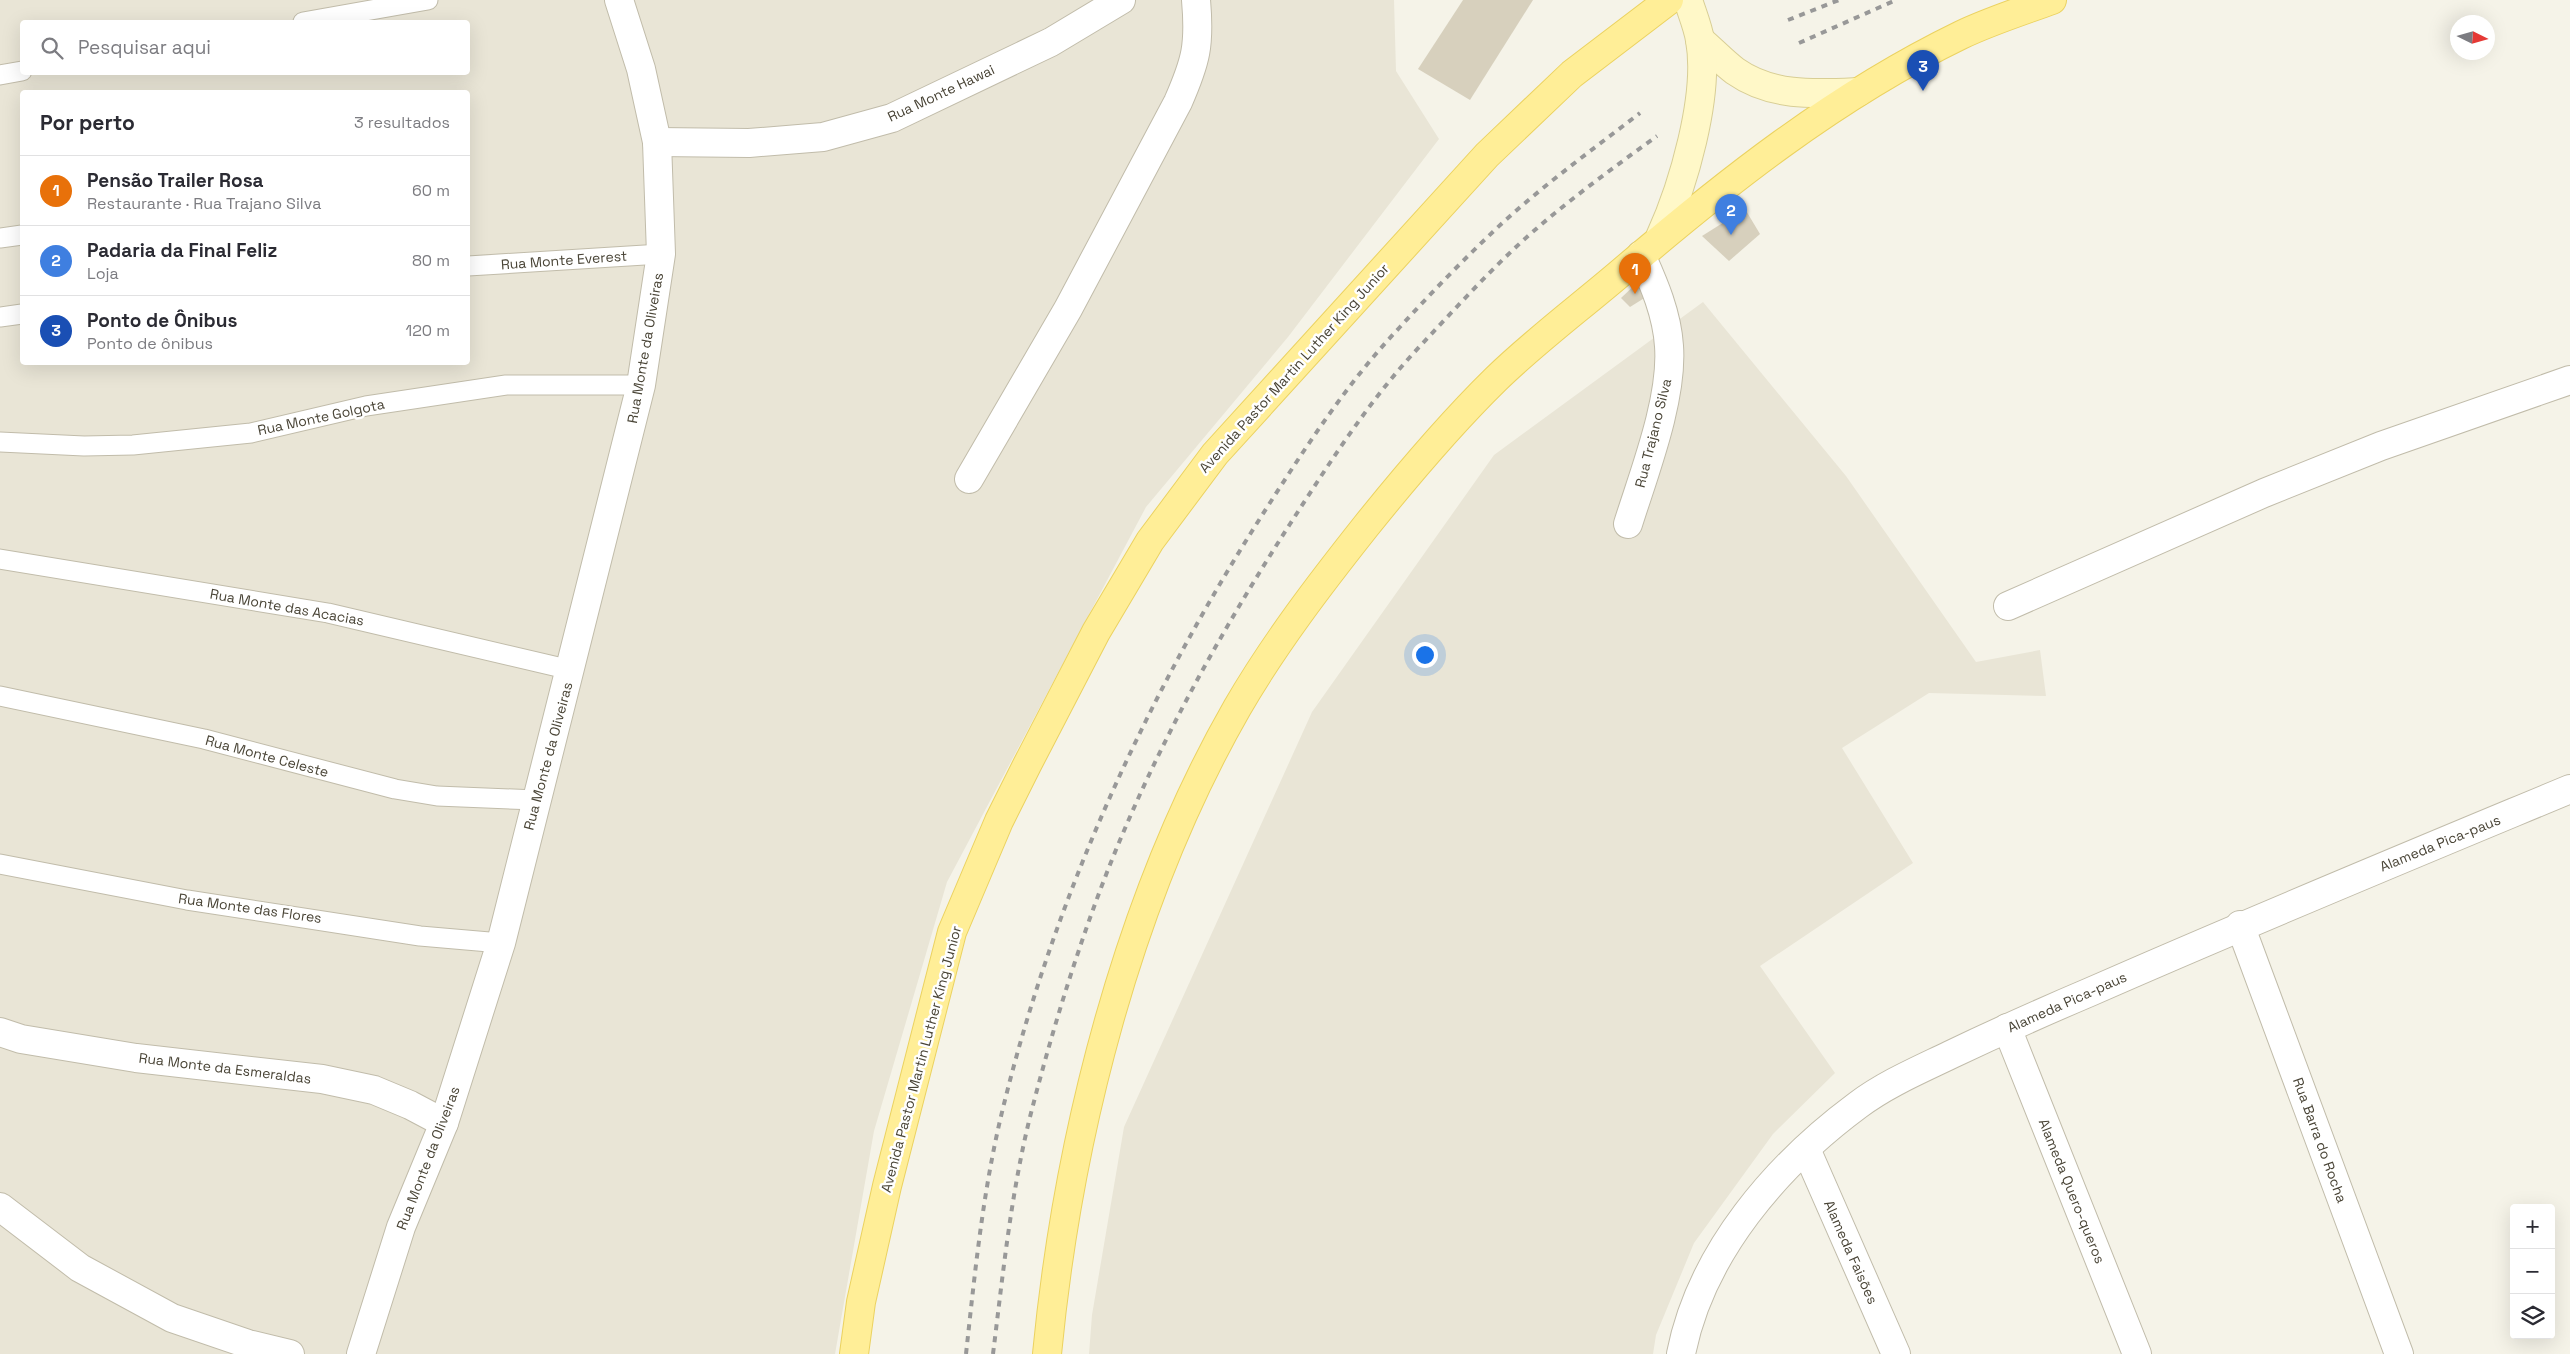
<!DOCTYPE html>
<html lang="pt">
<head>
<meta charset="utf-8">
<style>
	body { margin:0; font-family:"Space Grotesk",sans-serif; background:#f2f2f3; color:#2b2b33 }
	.controls { position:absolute; right:15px; bottom:15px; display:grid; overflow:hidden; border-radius:5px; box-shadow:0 5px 20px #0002 }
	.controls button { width:45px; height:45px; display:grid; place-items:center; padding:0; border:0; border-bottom:1px solid #e1e1e2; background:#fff; color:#2b2b33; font:25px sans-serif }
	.compass { position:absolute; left:2450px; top:15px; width:45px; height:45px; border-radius:50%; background:#fff; box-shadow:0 5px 20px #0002; rotate:95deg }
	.you { position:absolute; left:1424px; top:654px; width:18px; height:18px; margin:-12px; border:4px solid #fff; border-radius:50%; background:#1a73e8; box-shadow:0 0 0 8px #1a73e833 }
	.badge { display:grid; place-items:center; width:32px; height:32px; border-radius:50%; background:#ff5415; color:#fff; font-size:16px; font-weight:700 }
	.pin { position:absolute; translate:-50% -41px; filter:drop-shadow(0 1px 2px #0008) }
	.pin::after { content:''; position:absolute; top:26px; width:18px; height:15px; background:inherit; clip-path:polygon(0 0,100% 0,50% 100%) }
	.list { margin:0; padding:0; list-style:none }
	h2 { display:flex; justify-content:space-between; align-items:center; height:65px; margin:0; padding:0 20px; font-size:21px }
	h2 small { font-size:16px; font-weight:400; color:#7c7c81 }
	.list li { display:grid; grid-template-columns:32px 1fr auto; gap:15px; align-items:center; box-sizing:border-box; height:70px; padding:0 20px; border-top:1px solid #e1e1e2 }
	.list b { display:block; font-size:19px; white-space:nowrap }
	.list p { margin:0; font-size:16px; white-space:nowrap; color:#7c7c81 }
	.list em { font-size:16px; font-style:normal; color:#7c7c81 }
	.icon { flex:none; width:28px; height:28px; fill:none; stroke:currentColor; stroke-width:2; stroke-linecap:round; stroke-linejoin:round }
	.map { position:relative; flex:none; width:2570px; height:1354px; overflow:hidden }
	.search { position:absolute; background:#fff; box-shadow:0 5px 20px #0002; left:20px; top:20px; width:450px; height:55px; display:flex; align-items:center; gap:12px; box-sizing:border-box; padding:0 18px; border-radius:5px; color:#7c7c81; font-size:19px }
	.panel { position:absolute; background:#fff; box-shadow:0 5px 20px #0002; left:20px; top:90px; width:450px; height:275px; border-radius:5px }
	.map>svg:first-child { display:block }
	.residential { fill:#e9e5d6; fill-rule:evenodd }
	.building { fill:#d7d0bd }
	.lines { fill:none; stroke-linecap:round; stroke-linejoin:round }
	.lane-casing { stroke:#c1bcaa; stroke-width:21 }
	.street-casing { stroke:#c1bcaa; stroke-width:30 }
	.secondary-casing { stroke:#d8ce95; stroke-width:30 }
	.primary-casing { stroke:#ebd260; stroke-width:30 }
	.lane { stroke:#fff; stroke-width:19 }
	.street { stroke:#fff; stroke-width:28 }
	.secondary { stroke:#fff8c8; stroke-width:28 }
	.primary { stroke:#ffee97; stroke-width:28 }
	.rail { stroke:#989898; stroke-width:4; stroke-dasharray:6 6; stroke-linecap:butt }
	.labels { text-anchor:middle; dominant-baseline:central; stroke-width:5; stroke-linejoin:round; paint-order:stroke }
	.street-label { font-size:14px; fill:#494436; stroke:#fff }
</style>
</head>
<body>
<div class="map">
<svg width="2570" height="1354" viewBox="0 0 2570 1354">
	<rect width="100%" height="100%" fill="#f5f3e8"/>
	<g class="residential">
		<path d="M 0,0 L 1394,0 L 1396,71 L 1439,139 L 1288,337 L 1146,507 L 947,882 L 874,1131 L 835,1354 L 0,1354 ZM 22,22 L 468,22 L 468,72 L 22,72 ZM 22,92 L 468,92 L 468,362 L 22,362 Z"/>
		<polygon points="1703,302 1846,476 1976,662 2040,650 2046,696 1929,693 1842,748 1913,863 1760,966 1835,1073 1773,1134 1694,1243 1656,1335 1653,1354 1089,1354 1092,1315 1124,1127 1312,712 1494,455"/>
	</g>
	<g class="building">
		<polygon points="1463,0 1533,0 1470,100 1418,69"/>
		<polygon points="1745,209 1760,234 1729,261 1702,236"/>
		<polygon points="1637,283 1646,297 1630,307 1621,298"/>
	</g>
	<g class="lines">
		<g class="lane-casing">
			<g id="lane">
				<polyline points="303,22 428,0"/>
				<polyline points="0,75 22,71"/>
				<polyline points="0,238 22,235"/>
				<polyline points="468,266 661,254"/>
				<polyline points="0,317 22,314"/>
				<polyline points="0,442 84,446 133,445 251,433 366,406 506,385 641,385"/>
				<polyline points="0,559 328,613 571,670"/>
				<polyline points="0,696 204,739 395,789 437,796 536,800"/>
				<polyline points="0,864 187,900 420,936 501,943"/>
			</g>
		</g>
		<g class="street-casing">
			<g id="street">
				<polyline points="657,142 749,143 823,137 892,118 1051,42 1121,0"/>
				<path d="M 969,479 L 1068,309 L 1178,102 C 1196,61 1200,45 1196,0"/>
				<path d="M 1628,524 C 1644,473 1673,399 1669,346 C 1667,314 1654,284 1641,255"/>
				<polyline points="2008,606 2264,493 2381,446 2570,380"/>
				<polyline points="2240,925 2399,1354"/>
				<polyline points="2007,1028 2137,1354"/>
				<polyline points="0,1032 21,1039 136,1058 322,1079 374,1090 410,1105 444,1123"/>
				<polyline points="1806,1149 1896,1354"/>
				<polyline points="0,1207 80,1268 172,1318 248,1344 290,1354"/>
				<polyline points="361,1354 401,1227 444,1123 501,943 641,385 661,254 657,142 641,69 619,0"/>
				<path d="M 1681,1354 C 1701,1252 1777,1165 1858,1105 C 1886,1084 1919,1070 1950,1055 C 1996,1033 2043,1012 2090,992 C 2249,922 2409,856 2570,789"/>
			</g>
		</g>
		<g class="secondary-casing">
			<g id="secondary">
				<path d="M 1700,40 C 1712,50 1723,62 1735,71 C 1772,97 1815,94 1858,92"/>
				<path d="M 1660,237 C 1683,187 1710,95 1700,40 C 1698,27 1692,13 1688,0"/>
			</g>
		</g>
		<g class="primary-casing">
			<g id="primary">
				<polyline points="854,1354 861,1302 887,1186 952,932 999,821 1027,765 1096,632 1150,541 1215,454 1487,155 1572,74 1669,0"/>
				<path d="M 1047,1354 C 1068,1137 1128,898 1237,708 C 1274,644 1320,584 1366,526 C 1407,475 1449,425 1496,379 C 1534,342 1578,309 1618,275 C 1724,184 1835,96 1961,35 C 1990,21 2022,11 2052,0"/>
			</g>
		</g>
		<use href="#lane" class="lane"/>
		<use href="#street" class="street"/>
		<use href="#secondary" class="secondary"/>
		<use href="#primary" class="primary"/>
		<g class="rail">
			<polyline points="1788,20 1839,0"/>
			<polyline points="1799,43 1896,0"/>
			<path d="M 966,1354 C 975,1272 983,1189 1003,1108 C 1055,895 1148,693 1266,509 C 1307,445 1348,382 1400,327 C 1431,293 1464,259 1497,228 C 1542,186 1592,150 1640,113"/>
			<path d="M 993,1354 C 1003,1274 1011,1192 1031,1113 C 1051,1035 1075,956 1104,880 C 1152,755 1218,636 1290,524 C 1330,462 1370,399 1421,345 C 1452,312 1483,278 1516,247 C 1560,206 1609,171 1657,136"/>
		</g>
	</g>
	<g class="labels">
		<g class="street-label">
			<text transform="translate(941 93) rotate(-25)">Rua Monte Hawai</text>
			<text transform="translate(564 260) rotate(-4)">Rua Monte Everest</text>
			<text transform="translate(645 348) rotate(-80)">Rua Monte da Oliveiras</text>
			<text transform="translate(1294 368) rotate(-48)">Avenida Pastor Martin Luther King Junior</text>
			<text transform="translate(321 417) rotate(-12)">Rua Monte Golgota</text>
			<text transform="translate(1653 433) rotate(-76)">Rua Trajano Silva</text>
			<text transform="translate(287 607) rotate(10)">Rua Monte das Acacias</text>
			<text transform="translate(267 756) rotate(15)">Rua Monte Celeste</text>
			<text transform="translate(548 756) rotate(-75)">Rua Monte da Oliveiras</text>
			<text transform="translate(2440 843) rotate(-22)">Alameda Pica-paus</text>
			<text transform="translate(250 908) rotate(8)">Rua Monte das Flores</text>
			<text transform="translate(2067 1002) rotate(-24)">Alameda Pica-paus</text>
			<text transform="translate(921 1059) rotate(-75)">Avenida Pastor Martin Luther King Junior</text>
			<text transform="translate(225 1068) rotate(7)">Rua Monte da Esmeraldas</text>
			<text transform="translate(2320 1140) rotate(70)">Rua Barra do Rocha</text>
			<text transform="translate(428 1158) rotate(-69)">Rua Monte da Oliveiras</text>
			<text transform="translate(2072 1191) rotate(68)">Alameda Quero-queros</text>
			<text transform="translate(1851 1252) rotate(66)">Alameda Faisões</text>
		</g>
	</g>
</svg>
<div class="controls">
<button>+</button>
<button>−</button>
<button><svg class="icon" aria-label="layers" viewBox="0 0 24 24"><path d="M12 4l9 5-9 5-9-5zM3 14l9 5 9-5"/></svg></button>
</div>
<svg class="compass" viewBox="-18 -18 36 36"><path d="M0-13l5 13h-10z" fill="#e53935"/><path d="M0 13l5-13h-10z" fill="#7c7c81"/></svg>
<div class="you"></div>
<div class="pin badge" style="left:1635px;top:294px;background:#e8710a">1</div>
<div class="pin badge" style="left:1731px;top:235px;background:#3f7fe0">2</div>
<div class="pin badge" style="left:1923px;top:91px;background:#1a4fb4">3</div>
<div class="search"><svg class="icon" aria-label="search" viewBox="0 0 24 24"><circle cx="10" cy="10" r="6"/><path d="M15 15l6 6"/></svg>Pesquisar aqui</div>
<section class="panel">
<h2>Por perto<small>3 resultados</small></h2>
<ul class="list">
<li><span class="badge" style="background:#e8710a">1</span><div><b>Pensão Trailer Rosa</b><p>Restaurante · Rua Trajano Silva</p></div><em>60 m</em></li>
<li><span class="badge" style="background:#3f7fe0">2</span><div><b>Padaria da Final Feliz</b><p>Loja</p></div><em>80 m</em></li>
<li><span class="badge" style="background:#1a4fb4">3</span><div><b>Ponto de Ônibus</b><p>Ponto de ônibus</p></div><em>120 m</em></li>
</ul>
</section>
</div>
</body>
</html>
